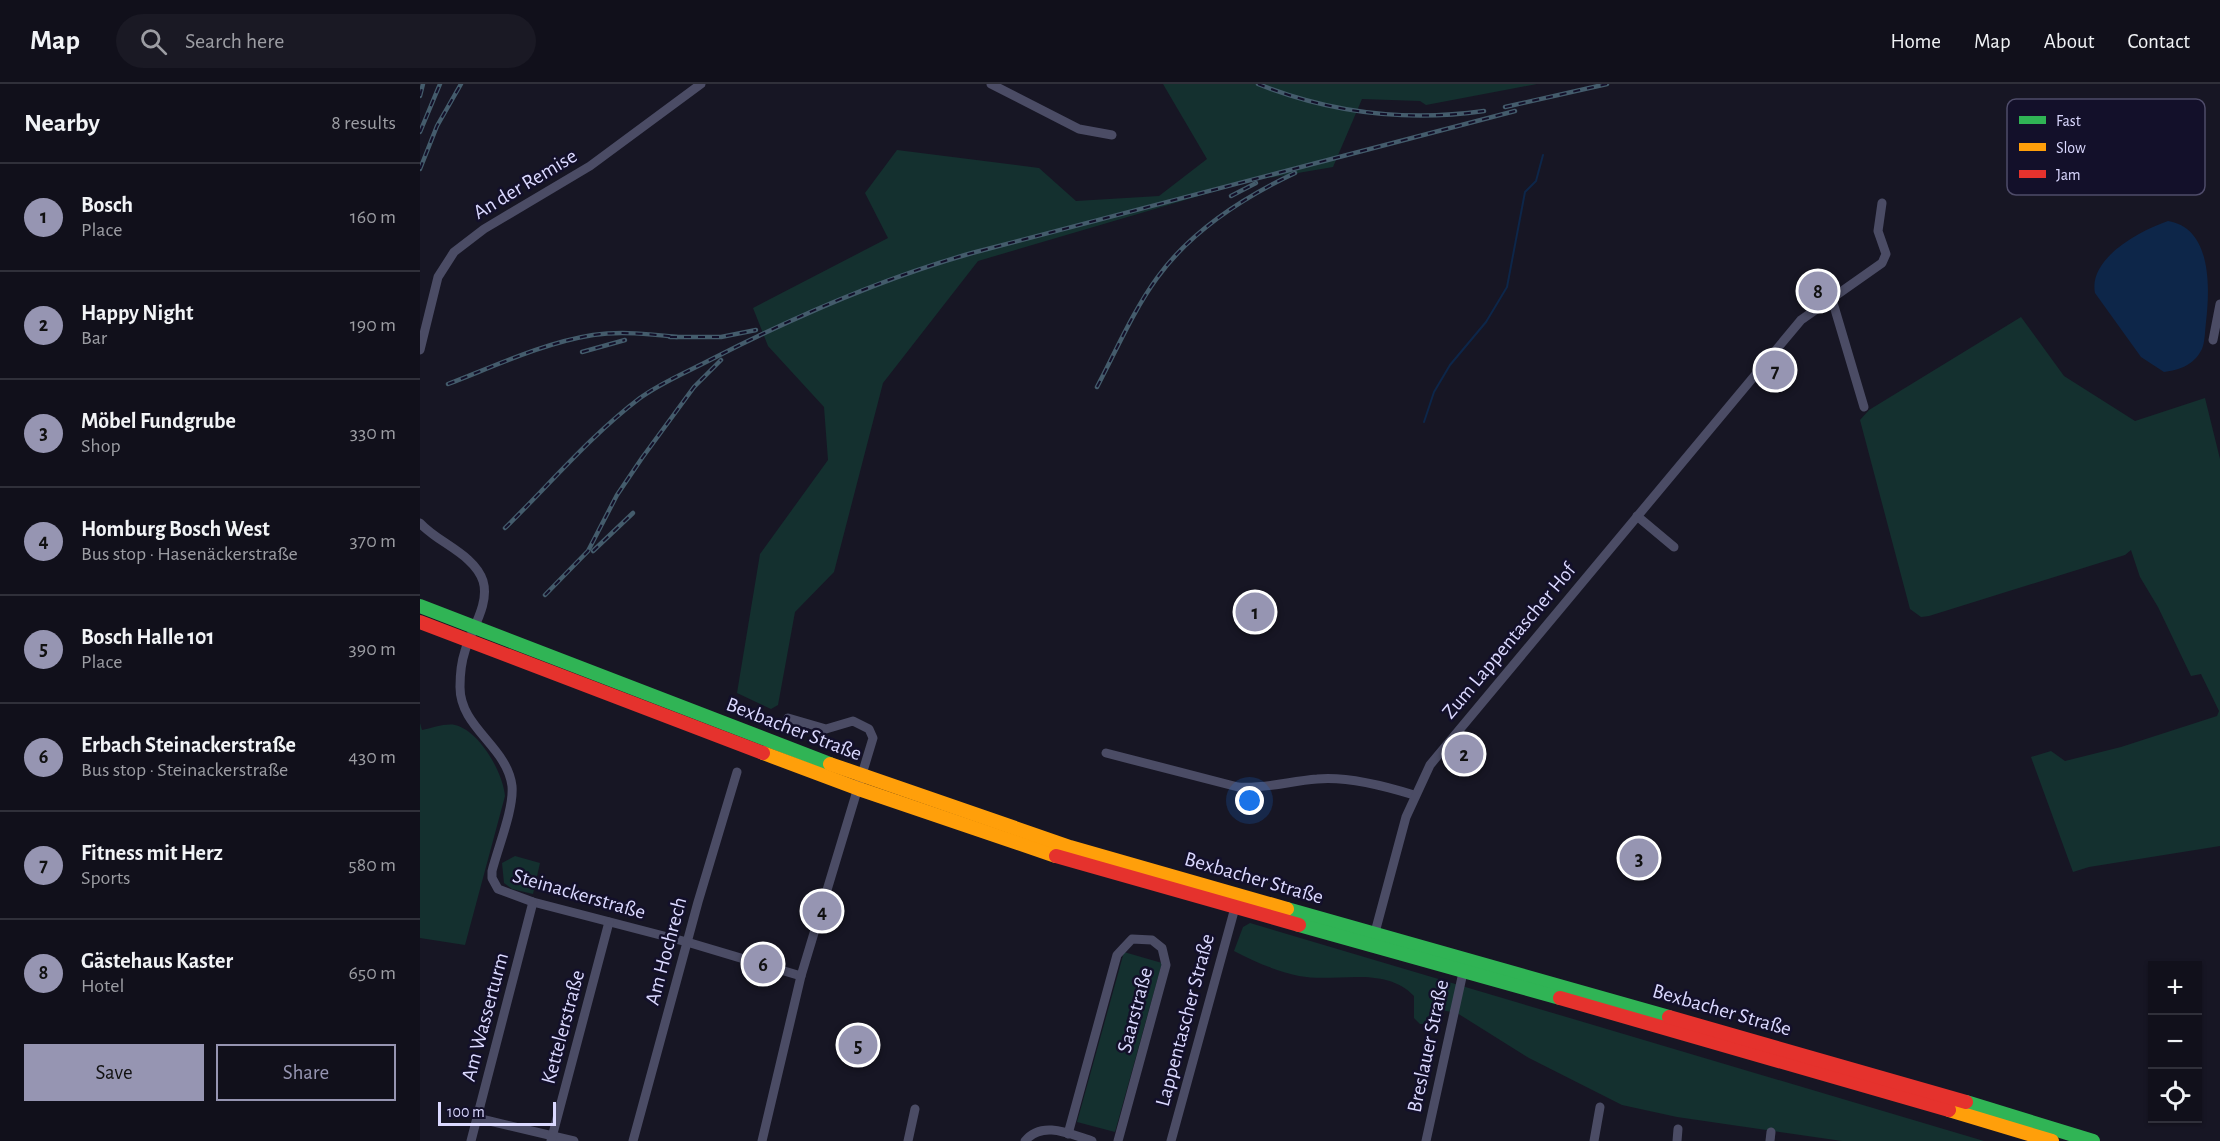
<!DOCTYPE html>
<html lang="en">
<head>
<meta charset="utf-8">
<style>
	body { margin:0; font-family:"Alegreya Sans",sans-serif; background:#1a1924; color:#f1f3f6 }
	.controls { position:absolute; right:18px; bottom:18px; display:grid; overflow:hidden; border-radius:0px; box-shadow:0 2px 4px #0004 }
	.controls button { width:54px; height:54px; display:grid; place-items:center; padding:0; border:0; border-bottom:2px solid #30303a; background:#11101b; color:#f1f3f6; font:30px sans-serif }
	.scale { position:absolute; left:18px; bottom:15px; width:118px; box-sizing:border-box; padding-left:6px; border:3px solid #dbd9ff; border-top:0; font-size:16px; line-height:21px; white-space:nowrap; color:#dbd9ff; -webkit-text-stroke:4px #13102a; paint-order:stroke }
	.you { position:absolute; left:830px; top:717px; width:21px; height:21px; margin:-15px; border:4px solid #fff; border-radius:50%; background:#1a73e8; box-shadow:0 0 0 9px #1a73e833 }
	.badge { display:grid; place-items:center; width:39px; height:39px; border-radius:50%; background:#9695b2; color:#111; font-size:20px; font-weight:700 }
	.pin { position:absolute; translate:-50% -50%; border:3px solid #fff; box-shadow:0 2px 6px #0006 }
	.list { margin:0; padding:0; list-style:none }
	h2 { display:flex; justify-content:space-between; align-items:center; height:78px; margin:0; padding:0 24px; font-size:26px }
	h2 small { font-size:20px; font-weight:400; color:#9c9da3 }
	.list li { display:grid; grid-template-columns:39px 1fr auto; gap:18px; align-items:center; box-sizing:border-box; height:108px; padding:0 24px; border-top:2px solid #30303a }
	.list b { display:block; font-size:22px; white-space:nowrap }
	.list p { margin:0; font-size:20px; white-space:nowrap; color:#9c9da3 }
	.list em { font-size:20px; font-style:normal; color:#9c9da3 }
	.actions { display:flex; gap:12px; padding:18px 24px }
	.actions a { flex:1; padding:14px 0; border:2px solid #9695b2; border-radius:0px; text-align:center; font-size:21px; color:#9695b2 }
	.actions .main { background:#9695b2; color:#111 }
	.icon { flex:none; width:33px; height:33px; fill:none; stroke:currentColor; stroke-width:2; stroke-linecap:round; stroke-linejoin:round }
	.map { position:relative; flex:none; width:1800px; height:1057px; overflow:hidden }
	header { display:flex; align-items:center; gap:36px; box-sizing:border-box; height:84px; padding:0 30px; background:#11101b; border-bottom:2px solid #30303a }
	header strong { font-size:28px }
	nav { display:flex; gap:33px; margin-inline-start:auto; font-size:21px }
	.search { width:420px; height:54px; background:#1a1924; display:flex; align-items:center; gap:15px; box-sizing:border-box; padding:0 21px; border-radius:33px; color:#9c9da3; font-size:22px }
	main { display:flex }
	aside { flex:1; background:#11101b }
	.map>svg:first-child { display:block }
	.green { fill:#14302f }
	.water { fill:#0d2649 }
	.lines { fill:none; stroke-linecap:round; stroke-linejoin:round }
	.stream { stroke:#0d2649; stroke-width:2 }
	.street { stroke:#4b4c65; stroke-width:9 }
	.fast { stroke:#30b455; stroke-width:14 }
	.slow { stroke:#ff9f0a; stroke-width:14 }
	.jam { stroke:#e5322d; stroke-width:14 }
	.rail-casing { stroke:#445c6c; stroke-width:4.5 }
	.rail { stroke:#13102a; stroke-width:2; stroke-dasharray:7; stroke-linecap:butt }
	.labels { text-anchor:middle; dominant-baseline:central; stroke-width:5; stroke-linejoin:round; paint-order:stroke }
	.street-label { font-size:21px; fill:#dbd9ff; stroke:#13102a }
	.key { fill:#13102a; stroke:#4f4c6a; stroke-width:1.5 }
	.key-label { font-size:16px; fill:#dbd9ff }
</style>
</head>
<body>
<header>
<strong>Map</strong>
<div class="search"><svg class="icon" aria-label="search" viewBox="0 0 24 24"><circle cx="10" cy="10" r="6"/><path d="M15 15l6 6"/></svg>Search here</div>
<nav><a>Home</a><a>Map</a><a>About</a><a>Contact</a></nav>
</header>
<main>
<aside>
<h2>Nearby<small>8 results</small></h2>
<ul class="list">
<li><span class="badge">1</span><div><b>Bosch</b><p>Place</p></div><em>160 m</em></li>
<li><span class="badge">2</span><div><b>Happy Night</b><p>Bar</p></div><em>190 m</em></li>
<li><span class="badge">3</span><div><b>Möbel Fundgrube</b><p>Shop</p></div><em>330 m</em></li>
<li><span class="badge">4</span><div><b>Homburg Bosch West</b><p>Bus stop · Hasenäckerstraße</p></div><em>370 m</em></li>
<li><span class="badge">5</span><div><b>Bosch Halle 101</b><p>Place</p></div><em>390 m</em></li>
<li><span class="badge">6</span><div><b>Erbach Steinackerstraße</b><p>Bus stop · Steinackerstraße</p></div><em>430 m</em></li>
<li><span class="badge">7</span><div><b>Fitness mit Herz</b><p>Sports</p></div><em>580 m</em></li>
<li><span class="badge">8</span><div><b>Gästehaus Kaster</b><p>Hotel</p></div><em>650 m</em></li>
</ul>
<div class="actions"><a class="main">Save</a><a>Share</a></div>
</aside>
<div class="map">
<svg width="1800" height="1057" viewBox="0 0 1800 1057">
	<rect width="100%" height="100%" fill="#171624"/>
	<g class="green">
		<polygon points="743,0 1117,0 1006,21 1000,17 942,15 913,83 830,97 558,177 463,299 414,488 375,528 358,621 351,625 317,609 340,470 408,376 404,323 348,262 333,224 468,154 445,109 477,66 619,84 656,117 739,112 787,75"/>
		<polygon points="1601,233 1644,292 1715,337 1785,314 1800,375 1800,762 1669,783 1653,788 1611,673 1631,667 1645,677 1701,663 1797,632 1799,627 1781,590 1771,592 1738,523 1720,493 1711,466 1705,471 1509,532 1501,533 1490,525 1440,336 1449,326"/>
		<path d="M 0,639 L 2,646 C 12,644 26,639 35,641 C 60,647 83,689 85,712 L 45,861 L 0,854 Z"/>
		<polygon points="95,772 120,779 113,810 92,805 84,799 82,779"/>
		<path d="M 830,839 L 1564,1057 L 1422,1057 L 1257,1033 L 1202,1021 L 1109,974 L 1037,929 L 1021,926 L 1011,940 L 1000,940 L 994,934 L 994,912 C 965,881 916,899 879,892 C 856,887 835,878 814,867 L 823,843 Z"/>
		<polygon points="704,868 742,879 695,1048 657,1038"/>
	</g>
	<path class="water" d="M 1748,137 C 1792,144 1790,204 1786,238 C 1785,246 1785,258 1782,265 C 1774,281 1760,286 1744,288 L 1721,273 L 1675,209 C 1668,174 1721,146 1748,137 Z"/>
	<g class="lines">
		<polyline class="stream" points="1004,338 1014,308 1030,281 1066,238 1087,203 1105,108 1116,97 1123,71"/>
		<g class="street">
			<polyline points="571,0 659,45 692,51"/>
			<polyline points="1411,212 1444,323"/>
			<polyline points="1793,256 1800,220"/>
			<polyline points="0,266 18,193 34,168 64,145 170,82 281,0"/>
			<polyline points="1217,432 1254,463"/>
			<path d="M 0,439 C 18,459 54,470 63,497 C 70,520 51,546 45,567 C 41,579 40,591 40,603 C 40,644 87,662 92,702 C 94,725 78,763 72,787 L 72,794 L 78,805 L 113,818 L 267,858 L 381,892"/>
			<path d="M 686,669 L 818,703 C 846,705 870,697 897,695 C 927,692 965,702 994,711"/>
			<polyline points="954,852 986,733 1010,681 1381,236 1462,179 1466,170 1458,147 1462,119"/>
			<polyline points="57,1034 154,1057"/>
			<polyline points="648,1050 697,871 712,855 732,856 742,864 746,881 698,1057"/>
			<polyline points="51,1057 113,818"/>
			<polyline points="131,1057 189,838"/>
			<polyline points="213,1057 278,818 317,688"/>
			<polyline points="342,1057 381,892 453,654 449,645 433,637 406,645 368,634"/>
			<polyline points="488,1057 495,1025"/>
			<path d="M 605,1057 C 622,1036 650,1050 672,1057"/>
			<polyline points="751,1057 816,820"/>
			<polyline points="1006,1057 1044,884"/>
			<polyline points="1174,1057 1180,1023"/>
			<polyline points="1257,1057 1258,1045"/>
			<polyline points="1350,1057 1351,1048"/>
		</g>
		<g class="fast">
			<polyline points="0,522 410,680"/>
			<polyline points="867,825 1249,933"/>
			<polyline points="879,841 1140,914"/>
			<polyline points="1546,1018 1673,1057"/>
		</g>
		<g class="slow">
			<polyline points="343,669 439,705 636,772"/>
			<polyline points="410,680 650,763 867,825"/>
			<polyline points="1529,1026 1632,1057"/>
		</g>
		<g class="jam">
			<polyline points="0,538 343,669"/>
			<polyline points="636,772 879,841"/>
			<polyline points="1140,914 1529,1026"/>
			<polyline points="1249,933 1546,1018"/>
		</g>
		<g class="rail-casing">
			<g id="rail">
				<path d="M 838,0 C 911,29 986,38 1064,27"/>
				<polyline points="0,12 3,0"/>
				<polyline points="1085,23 1187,0"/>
				<polyline points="0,48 20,0"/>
				<polyline points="0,85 17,42 41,0"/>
				<polyline points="811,112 836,99"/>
				<polyline points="250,253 301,253 336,246"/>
				<polyline points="162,268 205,256"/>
				<path d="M 28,300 C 75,282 123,259 173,251 C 201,247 229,250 257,253"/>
				<path d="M 677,303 C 696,267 713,227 737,194 C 770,148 824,113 875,89"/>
				<path d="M 85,444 C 129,401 171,351 220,314 C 242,298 267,288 292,275 C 376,232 460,195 552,169 L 1095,27"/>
				<polyline points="173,467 213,429"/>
				<polyline points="125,511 168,467 197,411 222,374 274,303 301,276"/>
			</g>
		</g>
		<use href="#rail" class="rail"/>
	</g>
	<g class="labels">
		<g class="street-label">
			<text transform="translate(105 100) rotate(-31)">An der Remise</text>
			<text transform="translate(1089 557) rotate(-50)">Zum Lappentascher Hof</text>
			<text transform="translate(374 645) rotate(21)">Bexbacher Straße</text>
			<text transform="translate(834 794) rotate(16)">Bexbacher Straße</text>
			<text transform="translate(159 810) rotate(16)">Steinackerstraße</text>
			<text transform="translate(246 867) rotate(-75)">Am Hochrech</text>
			<text transform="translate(715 926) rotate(-75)">Saarstraße</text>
			<text transform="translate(1302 926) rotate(16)">Bexbacher Straße</text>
			<text transform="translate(65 933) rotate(-75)">Am Wasserturm</text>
			<text transform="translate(765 936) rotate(-75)">Lappentascher Straße</text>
			<text transform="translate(143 943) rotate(-75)">Kettelerstraße</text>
			<text transform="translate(1008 962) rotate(-78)">Breslauer Straße</text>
		</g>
	</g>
	<rect x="1587" y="15" width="198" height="96" rx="9" class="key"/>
	<rect x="1599" y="32" width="27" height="8" fill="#30b455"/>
	<rect x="1599" y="59" width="27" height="8" fill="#ff9f0a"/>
	<rect x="1599" y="86" width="27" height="8" fill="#e5322d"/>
	<g class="key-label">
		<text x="1636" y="42">Fast</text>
		<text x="1636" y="69">Slow</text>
		<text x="1636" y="96">Jam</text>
	</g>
</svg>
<div class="controls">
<button>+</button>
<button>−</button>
<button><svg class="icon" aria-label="locate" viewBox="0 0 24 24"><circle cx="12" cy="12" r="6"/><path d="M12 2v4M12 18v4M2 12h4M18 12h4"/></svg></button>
</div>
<div class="scale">100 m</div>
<div class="you"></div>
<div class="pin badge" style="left:835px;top:528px">1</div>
<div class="pin badge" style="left:1044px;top:670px">2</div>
<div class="pin badge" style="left:1219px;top:774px">3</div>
<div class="pin badge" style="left:402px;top:827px">4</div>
<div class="pin badge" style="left:438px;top:961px">5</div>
<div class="pin badge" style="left:343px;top:880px">6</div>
<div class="pin badge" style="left:1355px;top:286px">7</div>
<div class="pin badge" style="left:1398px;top:207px">8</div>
</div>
</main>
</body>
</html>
